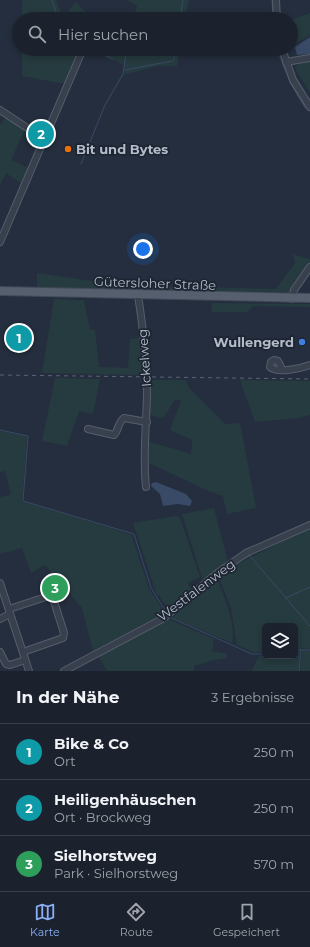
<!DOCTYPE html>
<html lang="de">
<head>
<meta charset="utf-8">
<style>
	body { margin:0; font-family:Montserrat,sans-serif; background:#242a36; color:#f1f3f6 }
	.controls { position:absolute; right:12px; bottom:12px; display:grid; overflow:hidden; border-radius:6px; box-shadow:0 2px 6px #0003 }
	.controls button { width:36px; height:36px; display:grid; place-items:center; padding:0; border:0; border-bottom:1px solid #393f4a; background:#1b222e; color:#f1f3f6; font:20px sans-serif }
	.you { position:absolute; left:143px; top:249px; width:14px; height:14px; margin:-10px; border:3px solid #fff; border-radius:50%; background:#1a73e8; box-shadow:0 0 0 6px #1a73e833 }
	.badge { display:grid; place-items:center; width:26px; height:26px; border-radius:50%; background:#8aaff7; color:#fff; font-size:13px; font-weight:700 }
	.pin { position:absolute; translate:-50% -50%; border:2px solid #fff; box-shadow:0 1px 4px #0006 }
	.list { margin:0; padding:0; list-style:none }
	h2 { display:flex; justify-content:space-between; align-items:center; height:52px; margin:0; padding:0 16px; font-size:17px }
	h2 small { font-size:13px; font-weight:400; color:#a0a4aa }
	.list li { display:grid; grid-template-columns:26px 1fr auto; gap:12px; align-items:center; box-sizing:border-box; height:56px; padding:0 16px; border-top:1px solid #393f4a }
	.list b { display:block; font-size:15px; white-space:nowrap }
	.list p { margin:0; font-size:13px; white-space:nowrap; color:#a0a4aa }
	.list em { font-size:13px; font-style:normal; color:#a0a4aa }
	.icon { flex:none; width:22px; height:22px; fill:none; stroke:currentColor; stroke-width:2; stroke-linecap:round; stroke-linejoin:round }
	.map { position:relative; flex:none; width:310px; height:671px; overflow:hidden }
	.search { position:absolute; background:#1b222e; box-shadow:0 2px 6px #0003; left:12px; right:12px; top:12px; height:44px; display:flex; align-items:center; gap:10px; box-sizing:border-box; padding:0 14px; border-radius:22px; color:#a0a4aa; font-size:15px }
	.sheet { height:220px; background:#1b222e }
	nav { display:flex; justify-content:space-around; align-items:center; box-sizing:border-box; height:56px; border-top:1px solid #393f4a; background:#1b222e; font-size:11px; color:#a0a4aa }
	nav a { display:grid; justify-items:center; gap:2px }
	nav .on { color:#8aaff7 }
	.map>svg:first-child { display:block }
	.green { fill:#263b3f }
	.water { fill:#394a66 }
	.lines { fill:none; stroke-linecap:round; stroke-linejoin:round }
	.stream { stroke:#394a66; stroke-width:1 }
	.minor-casing { stroke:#565e6c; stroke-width:8 }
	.major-casing { stroke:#414957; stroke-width:10 }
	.minor { stroke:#38404e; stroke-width:6 }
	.major { stroke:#565f6e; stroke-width:8 }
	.rail { stroke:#5a6475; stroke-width:1; stroke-dasharray:4 4; stroke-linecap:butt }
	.food-dot { fill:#e8710a; stroke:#1d2533; stroke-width:1.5 }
	.shop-dot { fill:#3f7fe0; stroke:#1d2533; stroke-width:1.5 }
	.labels { text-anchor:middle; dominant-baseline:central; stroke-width:3.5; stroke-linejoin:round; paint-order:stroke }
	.poi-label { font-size:13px; font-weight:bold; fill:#b4bbc9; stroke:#1d2533; text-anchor:start }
	.street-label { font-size:13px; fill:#b4bbc9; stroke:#1d2533 }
</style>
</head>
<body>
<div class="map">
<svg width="310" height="671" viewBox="0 0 310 671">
	<rect width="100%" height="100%" fill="#242e3e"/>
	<g class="green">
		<polygon points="22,0 56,0 63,17 76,2 92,19 22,19"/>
		<polygon points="127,0 189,0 185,19 133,19 137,6"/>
		<polygon points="310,13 310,35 291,46 291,20"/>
		<polygon points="22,49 81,49 65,84 22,76"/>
		<polygon points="87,49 180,49 177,66 157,66 124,75 125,65"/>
		<polygon points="310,62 310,93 295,68 299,64"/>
		<polygon points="7,116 25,129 11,160 29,168 22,184 6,173 0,185 0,125"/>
		<polygon points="293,254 310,259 310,262 291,292 37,288 37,273 120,285 276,289 295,263"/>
		<polygon points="54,299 84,300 90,330 95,330 99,367 128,368 130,339 141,338 145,375 42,373"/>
		<polygon points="212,303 310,304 310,307 253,306 247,312 211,312"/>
		<polygon points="55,378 100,379 93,414 79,411 67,446 42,441"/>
		<polygon points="148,380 186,380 189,388 225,424 240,423 256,508 227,514 223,496 215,494 215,492 210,492 145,461 147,441 191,454 192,440 170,430 181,401 176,399 163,418 147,414"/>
		<polygon points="240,380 310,381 310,415 298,418 255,422"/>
		<polygon points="0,431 27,436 22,501 130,534 132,536 149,589 165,613 93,651 82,608 45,565 31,573 22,548 0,554 0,497 11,495 5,471 0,472"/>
		<polygon points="214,508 228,562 203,581 182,514"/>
		<polygon points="176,516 180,518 200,577 187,583 193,591 169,611 159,595 157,596 133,523"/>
		<polygon points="310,527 310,649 295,648 295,626 265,626 265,652 253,652 237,645 231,608 219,578 232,567"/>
		<path d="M 217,579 C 225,598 236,623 232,643 L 172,618 Z"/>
		<polygon points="166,618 214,639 212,651 227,654 227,658 214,660 194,666 194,671 107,671 98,656"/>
		<polygon points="301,650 298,671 252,671 259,656 295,656 295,651"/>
		<polygon points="302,650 310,651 310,671 300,671"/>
	</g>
	<g class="water">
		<polygon points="310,37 310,54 297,55 295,47"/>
		<polygon points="156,482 186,494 192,501 190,506 178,504 163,506 160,494 151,486 152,483"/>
	</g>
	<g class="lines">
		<g class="stream">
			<polyline points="52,0 58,19"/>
			<polyline points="272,0 273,19"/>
			<polyline points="180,19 183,0"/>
			<polyline points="115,49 123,53"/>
			<polyline points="277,49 290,82 305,108"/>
			<polyline points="100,53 113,59"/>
			<polyline points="125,70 172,61 174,60 175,49"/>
			<polyline points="81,164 105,105 123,74 126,54"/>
			<polyline points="0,430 28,436 23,501 134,534 151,588 166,612"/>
			<polyline points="239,561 250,556 310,626"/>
			<polyline points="219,576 225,571"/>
			<polyline points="286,598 310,587"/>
			<polyline points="169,617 252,654 265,654"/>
			<polyline points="170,617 216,579"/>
			<polyline points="295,650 310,650"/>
			<polyline points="299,671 301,649"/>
		</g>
		<g class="minor-casing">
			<g id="minor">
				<polyline points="276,0 277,19"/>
				<polyline points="282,49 293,80 310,107"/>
				<polyline points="286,62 310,58"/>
				<polyline points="0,110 44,139"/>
				<polyline points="0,242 83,49"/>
				<path d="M 138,295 C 142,322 146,350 147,377 C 148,414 142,451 146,487"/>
				<polyline points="292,299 294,290 310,267"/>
				<path d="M 282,369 L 278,361 L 274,360 L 271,362 L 270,367 C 277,374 302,368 310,365"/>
				<path d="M 88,429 L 114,435 C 119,430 118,422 124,418 L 147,422"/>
				<polyline points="0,583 29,671"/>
				<polyline points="9,609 52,595 64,633 63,638 23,652"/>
				<polyline points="0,619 10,614"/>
				<polyline points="0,652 6,664 10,665 25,660"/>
				<polyline points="64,671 164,618 216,574 246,553 310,525"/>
			</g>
		</g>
		<g class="major-casing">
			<polyline id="major" points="0,291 310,298"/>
		</g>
		<use href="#minor" class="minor"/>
		<use href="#major" class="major"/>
		<polyline class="rail" points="0,375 310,379"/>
	</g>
	<circle class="food-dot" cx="68" cy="149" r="4"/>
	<circle class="shop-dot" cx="302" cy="342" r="4"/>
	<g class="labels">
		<g class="poi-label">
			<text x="76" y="149">Bit und Bytes</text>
			<text x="294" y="342" text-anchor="end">Wullengerd</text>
		</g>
		<g class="street-label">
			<text transform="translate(155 283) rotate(2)">Gütersloher Straße</text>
			<text transform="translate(144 358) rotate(-94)">Ickelweg</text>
			<text transform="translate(196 590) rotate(-37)">Westfalenweg</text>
		</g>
	</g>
</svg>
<div class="controls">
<button><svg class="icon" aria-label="layers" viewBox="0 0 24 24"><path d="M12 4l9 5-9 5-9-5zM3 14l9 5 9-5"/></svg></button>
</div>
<div class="you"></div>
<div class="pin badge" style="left:19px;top:338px;background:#0f9aa8">1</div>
<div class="pin badge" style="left:41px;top:134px;background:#0f9aa8">2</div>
<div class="pin badge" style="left:55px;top:588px;background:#2e9e5b">3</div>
<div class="search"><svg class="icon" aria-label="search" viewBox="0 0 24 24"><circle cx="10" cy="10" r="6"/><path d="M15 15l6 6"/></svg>Hier suchen</div>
</div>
<section class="sheet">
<h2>In der Nähe<small>3 Ergebnisse</small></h2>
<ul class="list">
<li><span class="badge" style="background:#0f9aa8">1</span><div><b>Bike &amp; Co</b><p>Ort</p></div><em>250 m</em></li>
<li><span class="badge" style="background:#0f9aa8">2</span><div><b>Heiligenhäuschen</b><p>Ort · Brockweg</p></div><em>250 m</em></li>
<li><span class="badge" style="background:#2e9e5b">3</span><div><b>Sielhorstweg</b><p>Park · Sielhorstweg</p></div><em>570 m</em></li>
</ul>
</section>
<nav>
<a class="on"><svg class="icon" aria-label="map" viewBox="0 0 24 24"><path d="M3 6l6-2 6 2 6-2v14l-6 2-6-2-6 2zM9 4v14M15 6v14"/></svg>Karte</a>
<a><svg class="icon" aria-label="directions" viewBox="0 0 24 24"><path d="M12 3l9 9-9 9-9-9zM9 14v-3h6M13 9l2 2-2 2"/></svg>Route</a>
<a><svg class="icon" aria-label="saved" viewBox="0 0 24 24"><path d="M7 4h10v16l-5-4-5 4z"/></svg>Gespeichert</a>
</nav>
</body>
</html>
